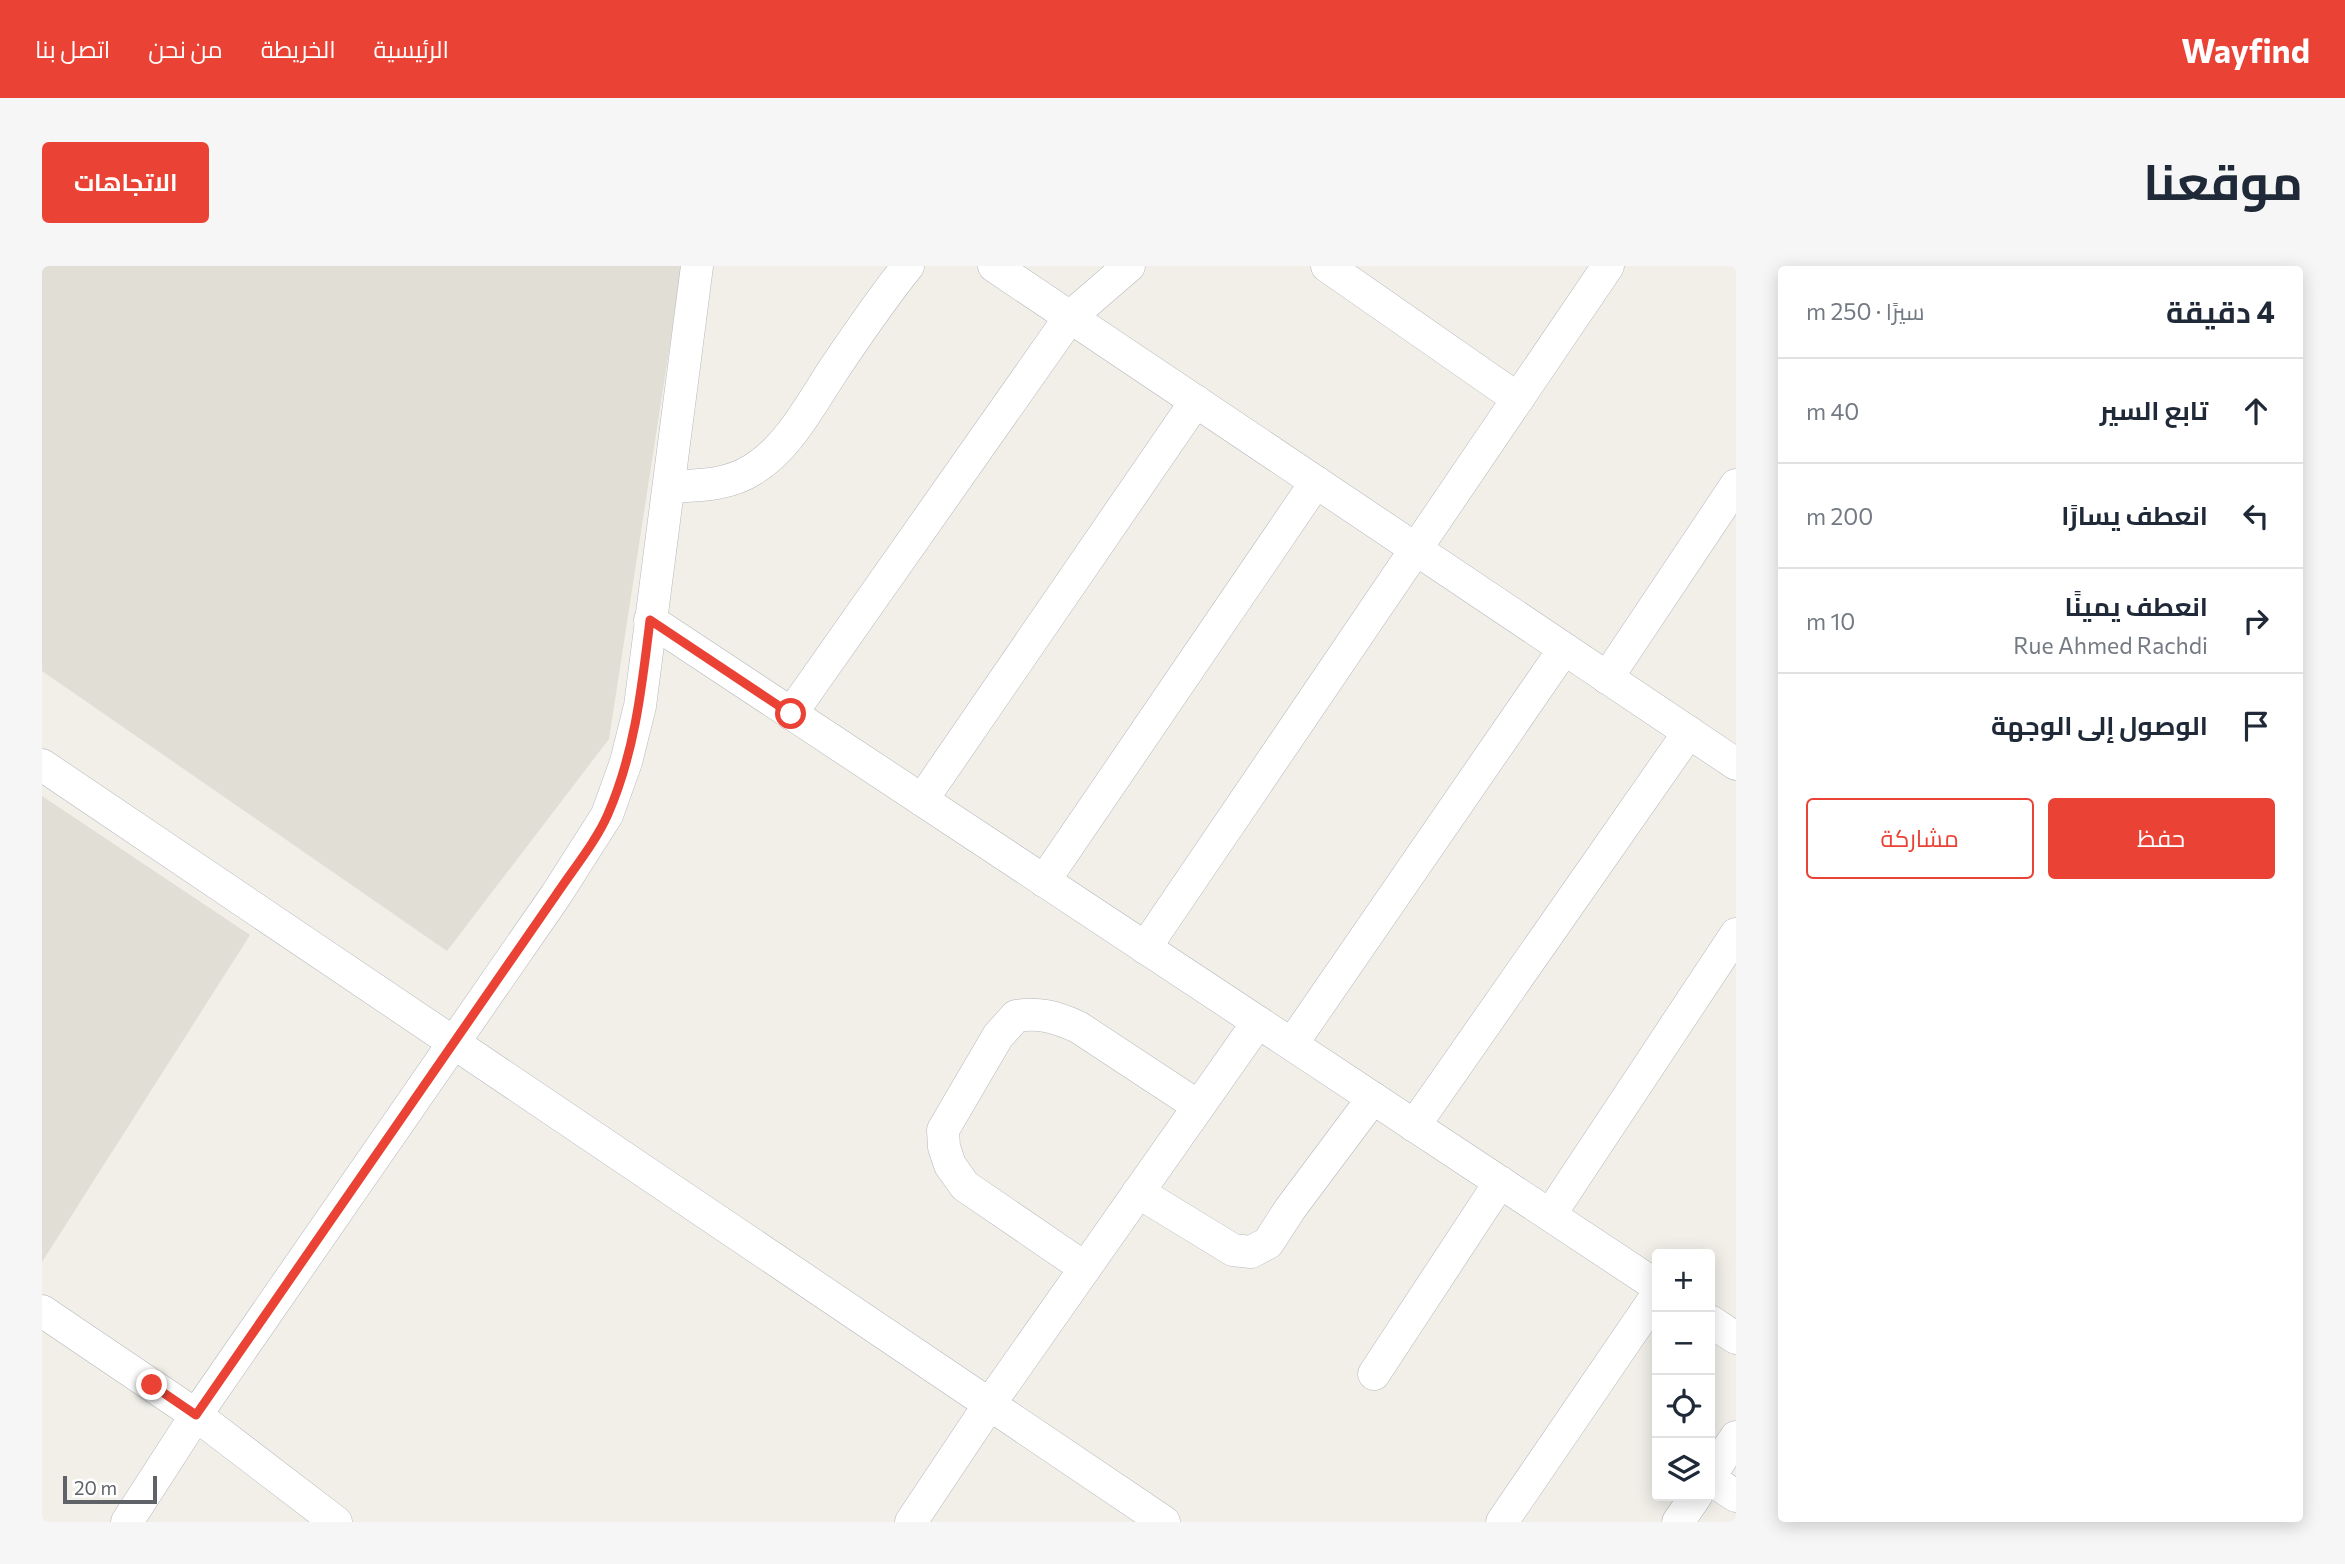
<!DOCTYPE html>
<html lang="ar">
<head>
<meta charset="utf-8">
<style>
	body { margin:0; font-family:Commissioner,Cairo,sans-serif; background:#f6f6f7; color:#1f2937; direction:rtl }
	.controls { position:absolute; right:21px; bottom:21px; display:grid; overflow:hidden; border-radius:7px; box-shadow:0 4px 18px #0003 }
	.controls button { width:63px; height:63px; display:grid; place-items:center; padding:0; border:0; border-bottom:2px solid #e0e1e3; background:#fff; color:#1f2937; font:35px sans-serif }
	.scale { position:absolute; left:21px; bottom:18px; width:94px; box-sizing:border-box; padding-left:7px; border:4px solid #5f6368; border-top:0; font-size:19px; line-height:24px; white-space:nowrap; color:#5f6368; -webkit-text-stroke:5px #fff; paint-order:stroke }
	.stop { position:absolute; width:21px; height:21px; margin:-16px; border:5px solid #ea4335; border-radius:50%; background:#fff }
	.stop.end { background:#ea4335; border-color:#fff; box-shadow:0 2px 7px #0008 }
	.list { margin:0; padding:0; list-style:none }
	h2 { display:flex; justify-content:space-between; align-items:center; height:91px; margin:0; padding:0 28px; font-size:30px }
	h2 small { font-size:23px; font-weight:400; color:#747a83 }
	.list li { display:grid; grid-template-columns:46px 1fr auto; gap:21px; align-items:center; box-sizing:border-box; height:105px; padding:0 28px; border-top:2px solid #e0e1e3 }
	.list b { display:block; font-size:26px; white-space:nowrap }
	.list p { margin:0; font-size:23px; white-space:nowrap; color:#747a83 }
	.list em { font-size:23px; font-style:normal; color:#747a83 }
	.actions { display:flex; gap:14px; padding:21px 28px }
	.actions a { flex:1; padding:16px 0; border:2px solid #ea4335; border-radius:7px; text-align:center; font-size:24px; color:#ea4335 }
	.actions .main { background:#ea4335; color:#fff }
	.icon { flex:none; width:38px; height:38px; fill:none; stroke:currentColor; stroke-width:2; stroke-linecap:round; stroke-linejoin:round }
	.map { position:relative; flex:none; width:1694px; height:1256px; overflow:hidden; direction:ltr; border-radius:7px }
	header { display:flex; align-items:center; gap:42px; box-sizing:border-box; height:98px; padding:0 35px; background:#ea4335; color:#fff }
	header strong { font-size:33px }
	nav { display:flex; gap:38px; margin-inline-start:auto; font-size:24px }
	.intro { display:flex; align-items:center; justify-content:space-between; box-sizing:border-box; height:168px; padding:0 42px }
	h1 { margin:0; font-size:49px }
	.button { padding:18px 32px; border-radius:7px; background:#ea4335; color:#fff; font-size:24px; font-weight:700 }
	main { display:flex; gap:42px; padding:0 42px }
	aside { flex:1; background:#fff; border-radius:7px; box-shadow:0 4px 18px #0003 }
	.map>svg:first-child { display:block }
	.education { fill:#e1ded6 }
	.lines { fill:none; stroke-linecap:round; stroke-linejoin:round }
	.minor-casing { stroke:#b5b8bc; stroke-width:33 }
	.minor { stroke:#fff; stroke-width:32 }
	.route { stroke:#ea4335; stroke-width:9 }
</style>
</head>
<body>
<header>
<strong>Wayfind</strong>
<nav><a>الرئيسية</a><a>الخريطة</a><a>من نحن</a><a>اتصل بنا</a></nav>
</header>
<div class="intro"><h1>موقعنا</h1><a class="button">الاتجاهات</a></div>
<main>
<aside>
<h2>4 دقيقة<small>سيرًا · 250 m</small></h2>
<ul class="list">
<li><svg class="icon" aria-label="ahead" viewBox="0 0 24 24"><path d="M12 20V5M6 11l6-6 6 6"/></svg><div><b>تابع السير</b></div><em>40 m</em></li>
<li><svg class="icon" aria-label="left" viewBox="0 0 24 24"><path d="M17 20v-9H6M10 6l-5 5 5 5"/></svg><div><b>انعطف يسارًا</b></div><em>200 m</em></li>
<li><svg class="icon" aria-label="right" viewBox="0 0 24 24"><path d="M7 20v-9h11M14 6l5 5-5 5"/></svg><div><b>انعطف يمينًا</b><p>Rue Ahmed Rachdi</p></div><em>10 m</em></li>
<li><svg class="icon" aria-label="arrive" viewBox="0 0 24 24"><path d="M6 21V4h12l-3 4 3 4H6"/></svg><div><b>الوصول إلى الوجهة</b></div></li>
</ul>
<div class="actions"><a class="main">حفظ</a><a>مشاركة</a></div>
</aside>
<div class="map">
<svg width="1694" height="1256" viewBox="0 0 1694 1256">
	<rect width="100%" height="100%" fill="#f1efe8"/>
	<g class="education">
		<polygon points="0,0 640,0 567,473 405,685 0,405"/>
		<polygon points="0,530 208,669 0,996"/>
	</g>
	<g class="lines">
		<g class="minor-casing">
			<g id="minor">
				<polyline points="952,0 1694,498"/>
				<polyline points="1285,0 1476,133"/>
				<path d="M 627,221 C 655,219 685,220 710,204 C 747,182 770,136 794,100 C 817,66 840,32 866,0"/>
				<polyline points="608,354 1615,1020"/>
				<polyline points="1565,412 1694,219"/>
				<polyline points="749,448 1028,51 1087,0"/>
				<polyline points="0,499 1122,1256"/>
				<polyline points="880,534 1154,135"/>
				<polyline points="1002,615 1274,216"/>
				<polyline points="1103,682 1566,0"/>
				<polyline points="1250,778 1522,383"/>
				<polyline points="1372,860 1647,466"/>
				<polyline points="1096,926 1191,984 1209,986 1226,977 1248,943 1331,832"/>
				<polyline points="1508,949 1694,668"/>
				<path d="M 1043,1002 L 923,920 L 908,899 L 902,881 L 901,864 L 956,770 L 974,750 C 997,746 1014,751 1036,761 L 1156,840"/>
				<polyline points="0,1045 154,1149 294,1256"/>
				<polyline points="1668,1055 1694,1072"/>
				<polyline points="1332,1108 1458,916"/>
				<polyline points="1668,1210 1694,1171"/>
				<polyline points="1668,1213 1694,1230"/>
				<polyline points="85,1256 154,1149 514,629 565,549 584,496 598,440 655,0"/>
				<polyline points="869,1256 947,1139 1216,756"/>
				<polyline points="1460,1256 1615,1029"/>
				<polyline points="1636,1256 1654,1230"/>
			</g>
		</g>
		<use href="#minor" class="minor"/>
	</g>
	<g class="lines">
		<path class="route" d="M 110,1119 L 154,1149 L 514,629 C 530,605 555,574 566,548 C 593,486 600,420 608,354 L 749,448"/>
	</g>
</svg>
<div class="controls">
<button>+</button>
<button>−</button>
<button><svg class="icon" aria-label="locate" viewBox="0 0 24 24"><circle cx="12" cy="12" r="6"/><path d="M12 2v4M12 18v4M2 12h4M18 12h4"/></svg></button>
<button><svg class="icon" aria-label="layers" viewBox="0 0 24 24"><path d="M12 4l9 5-9 5-9-5zM3 14l9 5 9-5"/></svg></button>
</div>
<div class="scale">20 m</div>
<div class="stop" style="left:749px;top:448px"></div>
<div class="stop end" style="left:110px;top:1119px"></div>
</div>
</main>
</body>
</html>
